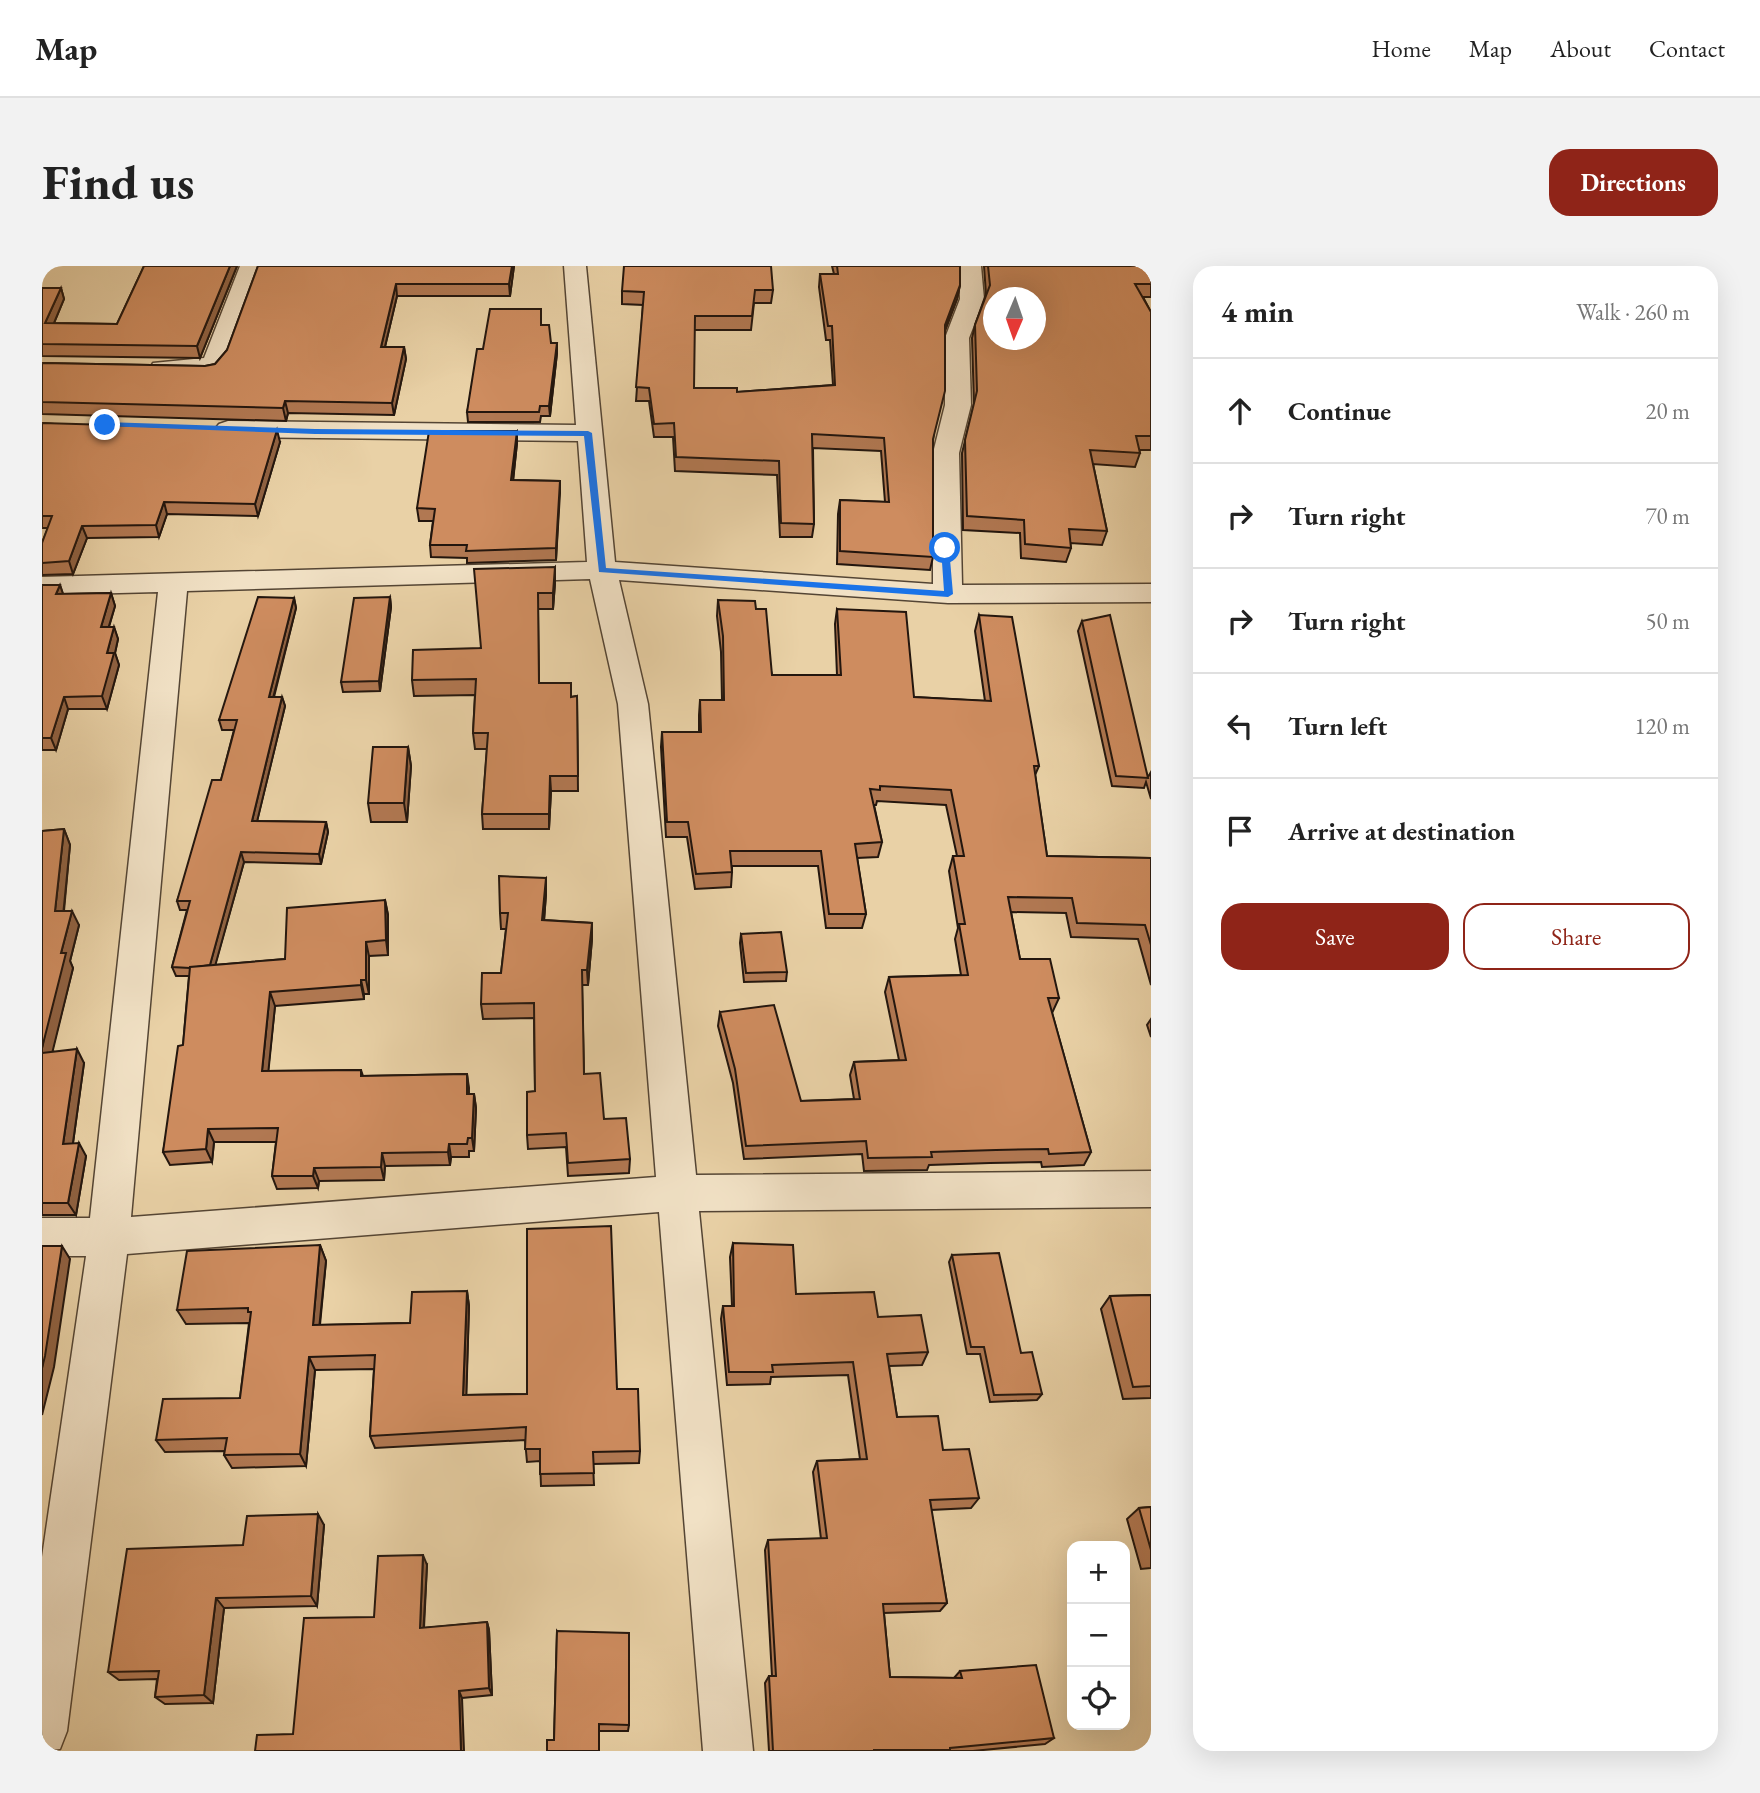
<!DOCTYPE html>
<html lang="en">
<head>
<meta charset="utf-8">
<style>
	body { margin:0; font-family:"EB Garamond",serif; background:#f2f2f2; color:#222 }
	.controls { position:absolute; right:21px; bottom:21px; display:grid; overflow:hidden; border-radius:14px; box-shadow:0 7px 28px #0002 }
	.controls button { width:63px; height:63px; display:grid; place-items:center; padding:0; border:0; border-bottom:2px solid #e0e0e0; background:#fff; color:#222; font:35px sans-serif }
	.compass { position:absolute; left:941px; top:21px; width:63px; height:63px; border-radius:50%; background:#fff; box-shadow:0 7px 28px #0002; rotate:182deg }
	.stop { position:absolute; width:21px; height:21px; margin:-16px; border:5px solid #1a73e8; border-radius:50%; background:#fff }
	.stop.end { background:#1a73e8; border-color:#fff; box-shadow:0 2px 7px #0008 }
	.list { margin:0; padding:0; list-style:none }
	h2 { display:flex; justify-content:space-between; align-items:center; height:91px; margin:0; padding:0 28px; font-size:30px }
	h2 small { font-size:23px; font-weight:400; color:#767676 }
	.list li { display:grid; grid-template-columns:46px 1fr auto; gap:21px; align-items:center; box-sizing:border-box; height:105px; padding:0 28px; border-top:2px solid #e0e0e0 }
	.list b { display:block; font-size:26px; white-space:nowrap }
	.list em { font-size:23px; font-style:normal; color:#767676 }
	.actions { display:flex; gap:14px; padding:21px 28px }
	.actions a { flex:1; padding:16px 0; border:2px solid #8f2418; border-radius:21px; text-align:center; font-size:24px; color:#8f2418 }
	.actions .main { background:#8f2418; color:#fff }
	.icon { flex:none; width:38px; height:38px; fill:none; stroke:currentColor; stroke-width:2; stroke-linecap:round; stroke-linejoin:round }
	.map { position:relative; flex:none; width:1109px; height:1485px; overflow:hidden; border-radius:21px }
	header { display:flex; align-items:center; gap:42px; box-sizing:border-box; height:98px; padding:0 35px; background:#fff; border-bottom:2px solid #e0e0e0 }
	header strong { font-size:33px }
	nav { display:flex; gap:38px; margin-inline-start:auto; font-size:24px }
	.intro { display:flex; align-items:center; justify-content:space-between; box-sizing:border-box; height:168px; padding:0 42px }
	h1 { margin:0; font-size:49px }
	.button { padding:18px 32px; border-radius:21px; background:#8f2418; color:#fff; font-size:24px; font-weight:700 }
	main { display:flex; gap:42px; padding:0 42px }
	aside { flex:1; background:#fff; border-radius:21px; box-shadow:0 7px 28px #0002 }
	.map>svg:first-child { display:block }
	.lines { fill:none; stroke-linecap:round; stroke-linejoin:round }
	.street-casing { stroke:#544534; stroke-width:3 }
	.street { fill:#f1e1c5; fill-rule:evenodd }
	.wall { fill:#b17852; stroke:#23160e; stroke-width:2 }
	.shaded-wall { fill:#906242; stroke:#23160e; stroke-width:2 }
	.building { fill:#ce8c5f; stroke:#23160e; stroke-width:2; fill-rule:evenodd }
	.route { fill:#1a73e8 }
</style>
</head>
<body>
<header>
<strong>Map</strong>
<nav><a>Home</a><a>Map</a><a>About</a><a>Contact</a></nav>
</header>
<div class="intro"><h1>Find us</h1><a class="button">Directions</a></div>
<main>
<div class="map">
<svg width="1109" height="1485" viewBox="0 0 1109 1485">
	<rect width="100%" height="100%" fill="#e9d1a6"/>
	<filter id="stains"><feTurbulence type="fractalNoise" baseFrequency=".00286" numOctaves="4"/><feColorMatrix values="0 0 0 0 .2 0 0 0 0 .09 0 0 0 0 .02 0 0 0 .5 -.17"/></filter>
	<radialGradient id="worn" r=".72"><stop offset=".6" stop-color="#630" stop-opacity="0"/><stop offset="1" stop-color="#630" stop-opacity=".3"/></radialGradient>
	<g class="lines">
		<g class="street-casing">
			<g id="street">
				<polygon points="198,0 220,0 182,100 175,107 166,109 111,107 108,102 111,97 162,92"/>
				<path d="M 522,0 L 544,0 L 573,296 L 891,318 L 891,187 L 903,139 L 903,72 L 918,33 L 917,0 L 939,0 L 942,33 L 927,72 L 929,139 L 917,187 L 920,319 L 1109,318 L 1109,336 L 906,337 L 577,314 L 606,438 L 654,909 L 1109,905 L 1109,941 L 657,945 L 711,1485 L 661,1485 L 617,946 L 85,988 L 25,1465 L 18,1483 L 0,1485 L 0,1291 L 44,990 L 0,990 L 0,952 L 48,952 L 116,326 L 0,329 L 0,311 L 545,296 L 536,175 L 186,171 L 177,168 L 173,163 L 177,158 L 186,155 L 534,159 ZM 548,313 L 576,438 L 614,911 L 89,951 L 145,325 Z"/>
			</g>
		</g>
		<use href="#street" class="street"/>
	</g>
	<g class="wall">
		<polygon points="102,0 195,0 158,92 0,90 0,22 19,22 22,33 12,57 75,58"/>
		<polygon points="216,0 472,0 468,30 355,30 343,81 362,81 364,93 352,149 246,147 244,155 0,148 0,97 163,100 173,98 185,84"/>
		<polygon points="790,0 918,0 918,19 915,33 903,65 891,175 891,291 888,304 795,298 796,248 798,234 843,236 839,185 771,182 772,258 770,271 738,271 735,209 633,205 631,171 612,171 607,135 594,135 601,39 580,38 580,25 731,24 729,37 712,37 709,64 652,64 652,122 695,126 791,119 788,74 784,74 777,21 778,8 792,8"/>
		<polygon points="942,0 1109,0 1109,31 1101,31 1109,46 1109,184 1097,184 1098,187 1093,201 1051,198 1065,265 1060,279 1028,277 1029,282 1024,296 979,292 978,267 921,264 920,187 932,138 930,72 933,59 944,28"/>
		<polygon points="499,59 515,87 508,150 499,150 498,156 426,156 425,146 441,83"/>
		<polygon points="0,157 238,176 216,250 125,248 117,271 45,272 31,308 0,309 0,277 6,262 0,262"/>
		<polygon points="475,165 475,177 471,214 518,215 514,294 425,297 425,292 389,291 388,279 391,255 377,255 375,242"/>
		<polygon points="513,301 513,317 511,343 496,343 497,417 529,431 535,430 536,525 509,525 507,563 441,563 440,548 445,483 433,483 431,467 433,429 372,430 370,414 439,382"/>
		<polygon points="0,319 18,319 21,328 69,327 73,340 67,361 72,361 76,373 73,387 77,399 65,443 26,443 14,484 0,484"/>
		<polygon points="348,331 349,341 338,425 301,426 299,416"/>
		<polygon points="252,332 254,342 232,431 240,431 243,440 215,555 284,556 286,566 279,598 202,596 173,699 243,693 343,634 346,649 346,689 327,690 327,728 322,728 322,733 233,740 226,805 319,804 321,810 425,808 427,828 432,828 434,842 432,885 427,885 427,891 409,891 408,899 343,900 342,914 277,915 276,922 235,923 230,910 234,876 172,876 170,896 128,899 121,886 141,779 147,710 134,710 130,701 145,644 138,644 135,635 179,514 192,464 180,464 177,454"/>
		<polygon points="676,334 714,343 730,409 795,409 793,358 795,343 872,431 943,435 933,365 937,349 997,500 993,509 1005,590 1109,592 1109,719 1096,673 1029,671 1024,647 969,646 978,693 1017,732 1010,747 1049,886 1042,899 1000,901 999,896 948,897 887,899 885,904 822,905 820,888 702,893 691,817 676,760 678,746 759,835 812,833 808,809 812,796 857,794 843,726 847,711 919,709 913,673 916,662 907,605 911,590 915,590 904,539 835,535 834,539 832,539 840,576 836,591 815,592 824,648 820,662 784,662 776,600 690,600 690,606 689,621 653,623 645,571 624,571 619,481 620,466 657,466 657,449 658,434 680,434 679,386 675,350"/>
		<polygon points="1040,355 1106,511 1109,506 1109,533 1104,516 1102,522 1070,520 1036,365"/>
		<polygon points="366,481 369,500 365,556 329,556 326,537"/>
		<polygon points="22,563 28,579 22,645 37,659 28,695 31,702 10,785 42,797 31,877 44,890 34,949 0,949 0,565"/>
		<polygon points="504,612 504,628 502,654 550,657 550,673 546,719 540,719 542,808 562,853 588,893 587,907 526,910 524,881 486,883 485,869 493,825 492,752 441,753 439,738 459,707 464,663 459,663 458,647"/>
		<polygon points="699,668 745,706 744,715 702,716 698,677"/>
		<polygon points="1109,753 1109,771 1105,759"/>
		<polygon points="691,977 754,1028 836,1051 886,1086 880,1099 847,1100 855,1151 901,1184 937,1232 929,1242 889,1244 905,1337 898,1345 842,1347 848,1411 912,1412 918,1405 1012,1472 1003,1478 931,1485 727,1485 723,1417 727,1410 730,1410 723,1284 726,1274 779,1273 771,1206 775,1195 818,1193 806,1109 729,1111 728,1118 685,1119 679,1053 681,1040 690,1040 688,991"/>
		<polygon points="278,979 284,995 278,1059 368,1057 425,1025 427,1040 424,1129 485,1128 575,1123 598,1185 597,1197 551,1198 552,1219 499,1220 498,1195 485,1196 483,1174 333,1182 328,1170 332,1103 273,1104 264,1200 190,1202 182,1189 183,1185 123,1186 114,1174 198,1132 207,1057 144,1058 135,1044"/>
		<polygon points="910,989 979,1087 1000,1128 995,1134 948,1136 938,1088 925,1088 907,996"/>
		<polygon points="1109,1029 1109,1132 1081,1133 1059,1043 1068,1030"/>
		<polygon points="1109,1241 1109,1302 1099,1303 1085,1253 1097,1242"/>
		<polygon points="282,1259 275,1340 182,1342 171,1437 123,1438 113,1431 115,1413 77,1414 66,1406 201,1279"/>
		<polygon points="385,1299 382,1362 445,1356 447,1364 450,1429 420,1432 251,1468 332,1351"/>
		<polygon points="515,1365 587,1459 586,1465 557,1465 557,1485 512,1474"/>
	</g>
	<g class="shaded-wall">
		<polygon points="188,0 195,0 158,92 155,80"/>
		<polygon points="470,0 472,0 468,30 467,18"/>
		<polygon points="354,18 355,30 340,93 339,81"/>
		<polygon points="918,19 915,33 900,72 903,59"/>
		<polygon points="19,22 22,33 7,69 3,57"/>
		<polygon points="515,77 515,87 508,150 507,140"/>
		<polygon points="362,81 364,93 352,149 350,137"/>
		<polygon points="243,135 246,147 244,155 241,142"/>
		<polygon points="235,164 238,176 216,250 213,238"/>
		<polygon points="475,165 475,177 470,226 469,214"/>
		<polygon points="518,215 518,227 514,294 514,282"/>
		<polygon points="122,236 125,248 117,271 114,259"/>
		<polygon points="40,260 45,272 31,308 27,295"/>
		<polygon points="513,301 513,317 511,343 511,327"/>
		<polygon points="18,319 22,331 14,328"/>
		<polygon points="69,327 73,340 63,373 59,361"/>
		<polygon points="348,331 349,341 338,425 337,415"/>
		<polygon points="252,332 254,342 229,440 227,431"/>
		<polygon points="72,361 76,373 73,387 77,399 65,443 60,430 65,387"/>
		<polygon points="22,431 26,443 14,484 9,472"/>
		<polygon points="240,431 243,440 213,564 210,555"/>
		<polygon points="366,481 369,500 365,556 362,537"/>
		<polygon points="508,510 509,525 507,563 507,548"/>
		<polygon points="284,556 286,566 279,598 277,588"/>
		<polygon points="22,563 28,579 20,660 13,645"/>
		<polygon points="199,586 202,596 170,711 167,702"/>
		<polygon points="504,612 504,628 501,669 500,654"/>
		<polygon points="343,634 346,649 346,689 344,674"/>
		<polygon points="30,645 37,659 28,695 31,702 7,800 0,789 0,782 19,687"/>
		<polygon points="550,657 550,673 546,719 545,704"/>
		<polygon points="324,676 327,690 327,728 324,714"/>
		<polygon points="319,714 322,728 322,733 319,719"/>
		<polygon points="228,726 233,740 225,819 220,805"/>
		<polygon points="35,783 42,797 29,891 21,878"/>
		<polygon points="425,808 427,822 426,842 425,828"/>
		<polygon points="432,828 434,842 432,885 430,872"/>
		<polygon points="166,863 172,876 170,896 164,883"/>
		<polygon points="37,877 44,890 34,949 26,937"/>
		<polygon points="407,878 409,891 408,899 406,886"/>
		<polygon points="340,887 343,900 342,914 339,901"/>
		<polygon points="272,902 277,915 276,922 271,910"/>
		<polygon points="278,979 284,995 276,1073 271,1059"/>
		<polygon points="20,980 28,993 12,1101 0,1149 0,1102"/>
		<polygon points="425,1025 427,1040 424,1142 421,1129"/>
		<polygon points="267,1091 273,1104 264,1200 258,1188"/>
		<polygon points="276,1248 282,1259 275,1340 269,1330"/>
		<polygon points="381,1289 385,1299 381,1370 378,1362"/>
		<polygon points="174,1332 182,1342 171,1437 162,1429"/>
		<polygon points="445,1356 447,1364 450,1429 447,1422"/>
		<polygon points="417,1425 420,1432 422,1485 419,1485"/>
	</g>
	<g class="building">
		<polygon points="102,0 188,0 155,80 0,78 0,22 19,22 3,57 75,58"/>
		<polygon points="216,0 470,0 467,18 354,18 339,81 362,81 350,137 243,135 241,142 0,136 0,97 163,100 173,98 185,84"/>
		<polygon points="582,0 729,0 731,24 713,24 710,50 653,50 652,122 695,122 695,126 793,119 790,60 786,60 778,8 796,8 795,0 918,0 918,19 903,59 903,125 891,173 891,291 798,285 798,234 847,236 842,172 770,168 772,258 739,257 737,195 634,191 632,157 612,158 607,122 594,121 602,26 580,25"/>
		<path d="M 946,0 L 1109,0 L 1109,18 L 1093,18 L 1109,46 L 1109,170 L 1094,170 L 1098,187 L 1048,184 L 1065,265 L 1027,263 L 1029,282 L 983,278 L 982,254 L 925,250 L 923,174 L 935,125 L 933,59 L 948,19 ZM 951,32 L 993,32 L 993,74 L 951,74 Z"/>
		<polygon points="448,43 499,43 499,59 507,59 509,77 515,77 507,140 498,140 497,146 425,146 435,83 441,83"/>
		<polygon points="0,157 235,164 213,238 122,236 114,259 40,260 27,295 0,297 0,277 10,250 0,250"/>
		<polygon points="387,165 475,165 469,214 518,215 514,282 424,285 425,279 388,279 393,243 375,242"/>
		<polygon points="513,301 511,327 496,327 497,417 529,417 529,431 535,430 536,510 508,510 507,548 440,548 446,467 431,467 434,413 370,414 371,384 439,382 432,303"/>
		<polygon points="0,319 18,319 14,328 69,327 59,361 72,361 65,387 72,387 60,430 22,431 9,472 0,472"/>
		<polygon points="216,331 252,332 227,431 240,431 210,555 284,556 277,588 199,586 168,699 148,702 130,701 148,635 135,635 170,514 179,514 195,454 177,454"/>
		<polygon points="348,331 337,415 299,416 312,332"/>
		<polygon points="676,334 713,335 714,343 724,343 730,409 799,409 795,343 864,346 872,431 949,435 937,349 970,351 997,500 992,500 1005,590 1109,592 1109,679 1103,659 1035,657 1030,632 966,631 978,693 1008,693 1017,732 1006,732 1049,886 1007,888 1006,883 954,884 889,886 890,891 826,892 824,875 704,880 693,803 678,746 732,739 759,835 818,833 812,796 864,794 847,711 926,709 917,658 923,658 911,590 922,590 909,524 838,520 838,524 828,523 840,576 813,578 824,648 787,648 779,585 688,585 690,606 654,608 646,556 625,556 620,466 659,466 658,434 682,434 681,370"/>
		<polygon points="1068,349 1106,512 1074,510 1040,355"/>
		<polygon points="331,481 366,481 362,537 326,537"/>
		<polygon points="22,563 13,645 30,645 19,687 24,687 0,782 0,565"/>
		<polygon points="457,610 504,612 500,654 550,657 545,704 540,704 542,808 558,807 562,853 584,852 588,893 526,897 524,867 485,869 485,826 493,825 492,737 439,738 440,707 459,707 466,647 458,647"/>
		<polygon points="343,634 344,674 324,676 324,714 319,714 319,719 228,726 220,805 319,804 319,810 425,808 425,828 432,828 430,872 426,872 425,878 407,878 406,886 340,887 339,901 272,902 271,910 230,910 236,862 166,863 164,883 121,886 136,780 141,779 148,701 243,693 245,642"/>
		<polygon points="739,666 745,706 704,707 699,668"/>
		<polygon points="35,783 21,878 37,877 26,937 0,937 0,787"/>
		<polygon points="569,960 575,1123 596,1123 598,1185 551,1186 552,1207 498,1208 498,1183 483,1183 484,1161 328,1170 333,1089 267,1091 258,1188 182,1189 185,1172 114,1174 121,1133 198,1132 209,1046 206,1046 206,1042 135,1044 145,985 278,979 271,1059 368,1057 370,1026 425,1025 421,1129 485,1128 485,963"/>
		<polygon points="691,977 751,979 754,1028 832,1026 836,1051 879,1049 886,1086 845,1088 855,1151 896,1150 901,1184 927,1183 937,1232 888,1234 905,1337 841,1338 848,1411 920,1412 918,1405 994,1399 1012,1472 908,1482 908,1484 832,1484 832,1485 731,1485 727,1410 734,1410 726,1274 785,1272 775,1195 825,1193 811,1096 730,1099 731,1106 687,1106 681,1040 692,1040"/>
		<polygon points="0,980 20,980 3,1090 0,1102"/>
		<polygon points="957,987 979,1087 990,1086 1000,1128 952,1129 942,1081 929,1081 910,989"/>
		<polygon points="1109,1029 1109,1120 1091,1121 1068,1030"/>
		<polygon points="1109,1241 1109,1284 1097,1242"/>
		<polygon points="276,1248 269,1330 174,1332 162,1429 113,1431 117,1405 66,1406 85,1283 201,1279 205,1250"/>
		<polygon points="381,1289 378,1362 445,1356 447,1422 417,1425 419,1485 213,1485 215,1469 251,1468 262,1352 332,1351 336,1290"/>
		<polygon points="515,1365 587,1367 587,1459 557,1458 557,1485 505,1485 505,1474 512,1474"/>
	</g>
	<polygon class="route" points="63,156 273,163 546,165 550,167 564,302 902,325 899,282 903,280 907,282 911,328 906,331 557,306 542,170 273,168 60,160"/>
	<rect width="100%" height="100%" filter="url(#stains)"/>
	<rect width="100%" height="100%" fill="url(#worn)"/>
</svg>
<div class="controls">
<button>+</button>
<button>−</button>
<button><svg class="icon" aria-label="locate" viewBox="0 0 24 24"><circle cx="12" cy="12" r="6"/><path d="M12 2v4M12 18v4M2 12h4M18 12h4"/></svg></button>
</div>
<svg class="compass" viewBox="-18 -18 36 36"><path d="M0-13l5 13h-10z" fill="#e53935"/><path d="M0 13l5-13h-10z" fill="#767676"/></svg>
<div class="stop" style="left:903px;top:282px"></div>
<div class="stop end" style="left:63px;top:159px"></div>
</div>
<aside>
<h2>4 min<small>Walk · 260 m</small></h2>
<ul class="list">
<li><svg class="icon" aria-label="ahead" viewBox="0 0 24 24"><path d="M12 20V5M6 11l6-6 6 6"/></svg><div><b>Continue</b></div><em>20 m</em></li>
<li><svg class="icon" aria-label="right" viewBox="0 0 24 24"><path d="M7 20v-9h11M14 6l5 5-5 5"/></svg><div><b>Turn right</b></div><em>70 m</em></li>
<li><svg class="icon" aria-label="right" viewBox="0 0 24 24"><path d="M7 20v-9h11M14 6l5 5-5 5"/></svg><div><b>Turn right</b></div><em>50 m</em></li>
<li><svg class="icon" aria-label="left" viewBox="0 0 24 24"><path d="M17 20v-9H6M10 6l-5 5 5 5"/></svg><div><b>Turn left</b></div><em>120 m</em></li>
<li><svg class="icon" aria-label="arrive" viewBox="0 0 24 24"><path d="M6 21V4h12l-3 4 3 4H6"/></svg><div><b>Arrive at destination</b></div></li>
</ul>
<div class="actions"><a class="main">Save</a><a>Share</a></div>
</aside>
</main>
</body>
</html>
